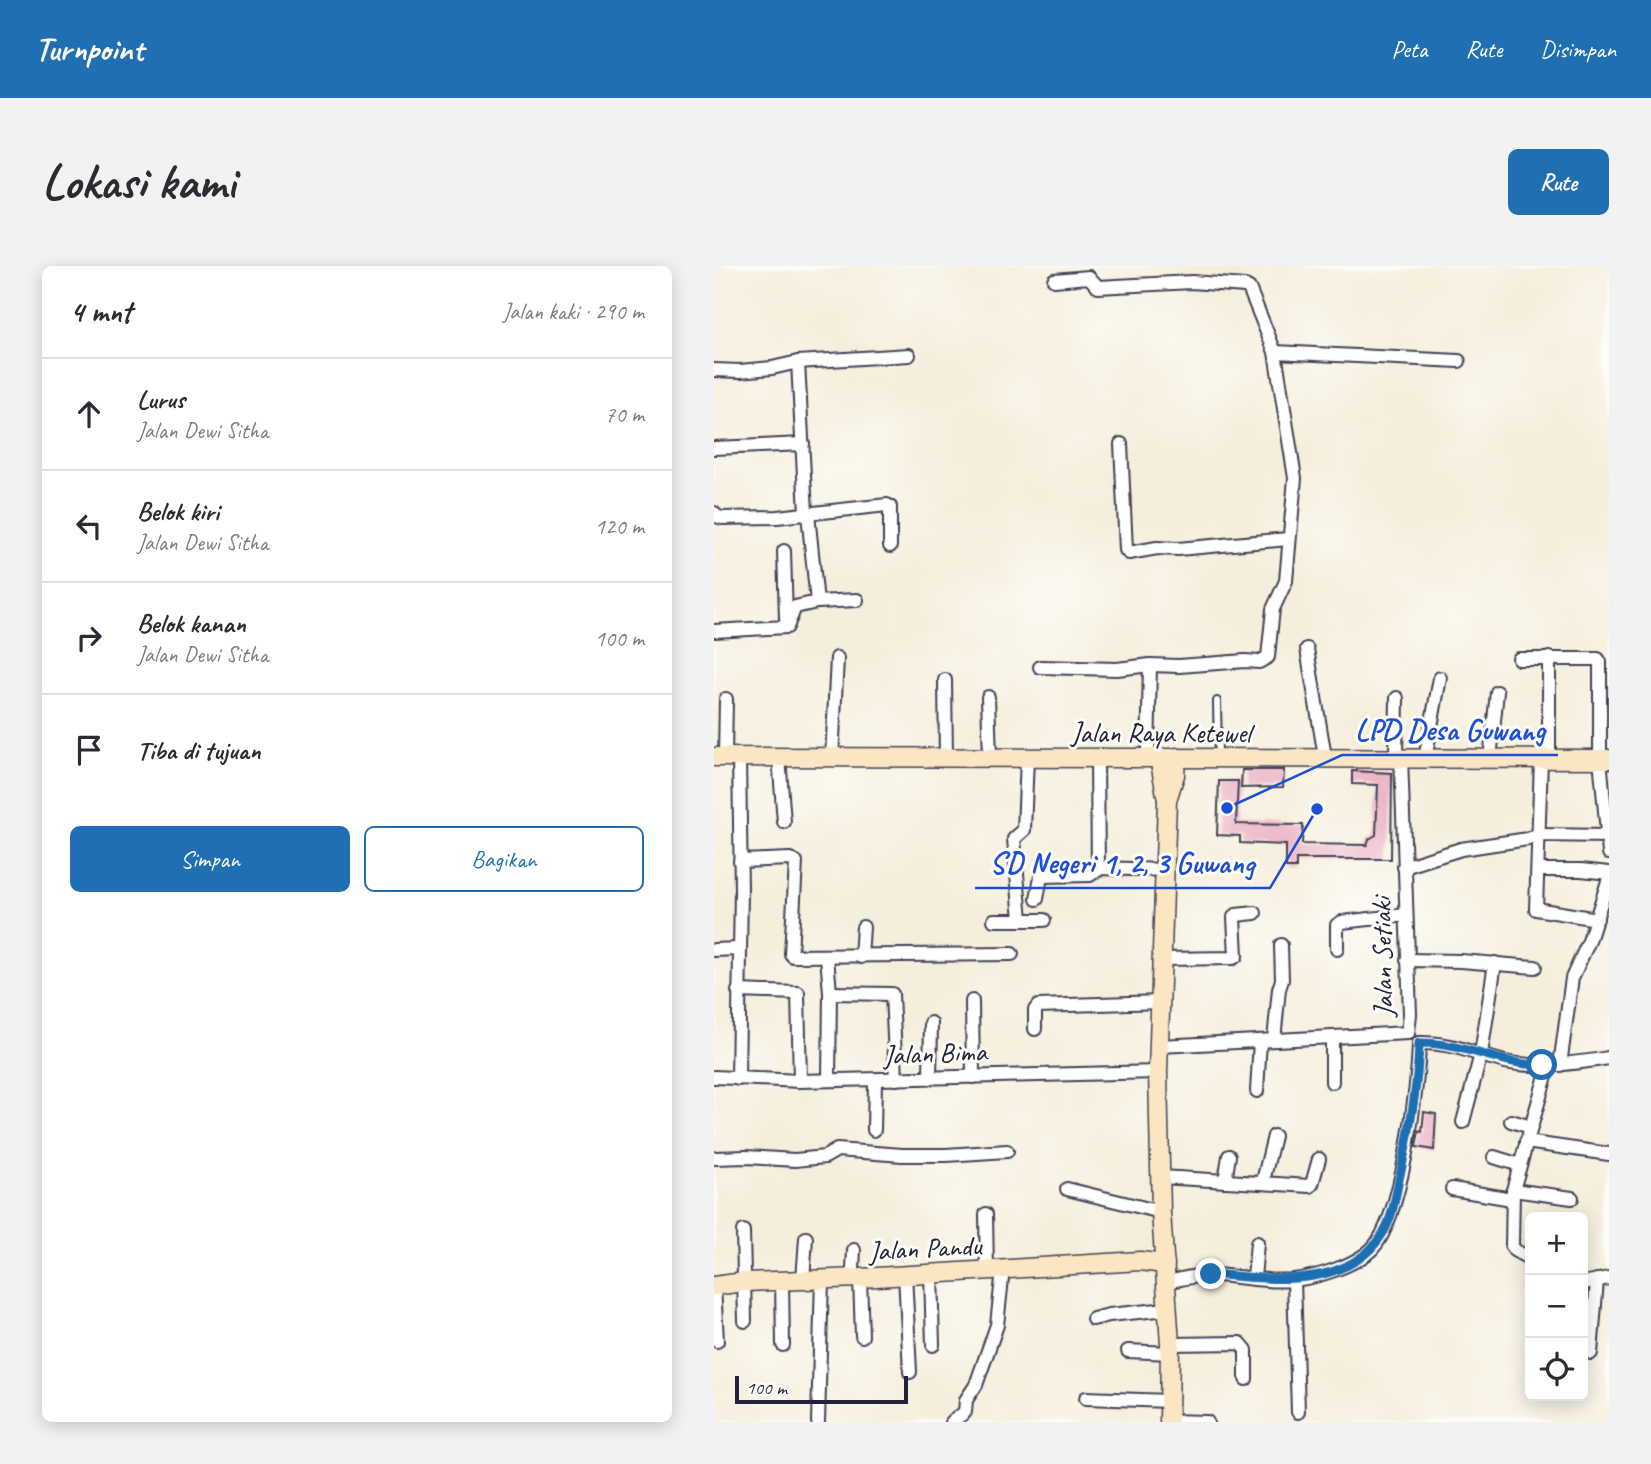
<!DOCTYPE html>
<html lang="id">
<head>
<meta charset="utf-8">
<style>
	body { margin:0; font-family:Caveat,sans-serif; background:#f2f2f3; color:#2b2b33 }
	.controls { position:absolute; right:21px; bottom:21px; display:grid; overflow:hidden; border-radius:10px; box-shadow:0 4px 18px #0003 }
	.controls button { width:63px; height:63px; display:grid; place-items:center; padding:0; border:0; border-bottom:2px solid #e1e1e2; background:#fff; color:#2b2b33; font:35px sans-serif }
	.scale { position:absolute; left:21px; bottom:18px; width:173px; box-sizing:border-box; padding-left:7px; border:4px solid #22223b; border-top:0; font-size:19px; line-height:24px; white-space:nowrap; color:#22223b; -webkit-text-stroke:5px #fdfcf7; paint-order:stroke }
	.stop { position:absolute; width:21px; height:21px; margin:-16px; border:5px solid #1f6fb2; border-radius:50%; background:#fff }
	.stop.end { background:#1f6fb2; border-color:#fff; box-shadow:0 2px 7px #0008 }
	.list { margin:0; padding:0; list-style:none }
	h2 { display:flex; justify-content:space-between; align-items:center; height:91px; margin:0; padding:0 28px; font-size:30px }
	h2 small { font-size:23px; font-weight:400; color:#7c7c81 }
	.list li { display:grid; grid-template-columns:46px 1fr auto; gap:21px; align-items:center; box-sizing:border-box; height:112px; padding:0 28px; border-top:2px solid #e1e1e2 }
	.list b { display:block; font-size:26px; white-space:nowrap }
	.list p { margin:0; font-size:23px; white-space:nowrap; color:#7c7c81 }
	.list em { font-size:23px; font-style:normal; color:#7c7c81 }
	.actions { display:flex; gap:14px; padding:21px 28px }
	.actions a { flex:1; padding:16px 0; border:2px solid #1f6fb2; border-radius:10px; text-align:center; font-size:24px; color:#1f6fb2 }
	.actions .main { background:#1f6fb2; color:#fff }
	.icon { flex:none; width:38px; height:38px; fill:none; stroke:currentColor; stroke-width:2; stroke-linecap:round; stroke-linejoin:round }
	.map { position:relative; flex:none; width:895px; height:1156px; overflow:hidden; border-radius:10px }
	header { display:flex; align-items:center; gap:42px; box-sizing:border-box; height:98px; padding:0 35px; background:#1f6fb2; color:#fff }
	header strong { font-size:33px }
	nav { display:flex; gap:38px; margin-inline-start:auto; font-size:24px }
	.intro { display:flex; align-items:center; justify-content:space-between; box-sizing:border-box; height:168px; padding:0 42px }
	h1 { margin:0; font-size:49px }
	.button { padding:18px 32px; border-radius:10px; background:#1f6fb2; color:#fff; font-size:24px; font-weight:700 }
	main { display:flex; gap:42px; padding:0 42px }
	aside { flex:1; background:#fff; border-radius:10px; box-shadow:0 4px 18px #0003 }
	.map>svg:first-child { display:block }
	.building { fill:#eaaec2 }
	.lines { fill:none; stroke-linecap:round; stroke-linejoin:round }
	.lane-casing { stroke:#424153; stroke-width:10 }
	.street-casing { stroke:#424153; stroke-width:16 }
	.secondary-casing { stroke:#424153; stroke-width:21 }
	.lane { stroke:#fff; stroke-width:6 }
	.street { stroke:#fff; stroke-width:12 }
	.secondary { stroke:#fbe6c4; stroke-width:18 }
	.route { stroke:#1f6fb2; stroke-width:9 }
	.labels { text-anchor:middle; dominant-baseline:central; stroke-width:6; stroke-linejoin:round; paint-order:stroke }
	.street-label { font-size:28px; fill:#22223b; stroke:#fdfcf7 }
	.leader { fill:none; stroke:#1d4ed8; stroke-width:2.5 }
	.callout-dot { fill:#1d4ed8; stroke:#fdfcf7; stroke-width:2.5 }
	.callout-label { font-size:30px; text-anchor:middle; font-weight:bold; fill:#1d4ed8; stroke:#fdfcf7; stroke-width:6; stroke-linejoin:round; paint-order:stroke }
</style>
</head>
<body>
<header>
<strong>Turnpoint</strong>
<nav><a>Peta</a><a>Rute</a><a>Disimpan</a></nav>
</header>
<div class="intro"><h1>Lokasi kami</h1><a class="button">Rute</a></div>
<main>
<aside>
<h2>4 mnt<small>Jalan kaki · 290 m</small></h2>
<ul class="list">
<li><svg class="icon" aria-label="ahead" viewBox="0 0 24 24"><path d="M12 20V5M6 11l6-6 6 6"/></svg><div><b>Lurus</b><p>Jalan Dewi Sitha</p></div><em>70 m</em></li>
<li><svg class="icon" aria-label="left" viewBox="0 0 24 24"><path d="M17 20v-9H6M10 6l-5 5 5 5"/></svg><div><b>Belok kiri</b><p>Jalan Dewi Sitha</p></div><em>120 m</em></li>
<li><svg class="icon" aria-label="right" viewBox="0 0 24 24"><path d="M7 20v-9h11M14 6l5 5-5 5"/></svg><div><b>Belok kanan</b><p>Jalan Dewi Sitha</p></div><em>100 m</em></li>
<li><svg class="icon" aria-label="arrive" viewBox="0 0 24 24"><path d="M6 21V4h12l-3 4 3 4H6"/></svg><div><b>Tiba di tujuan</b></div></li>
</ul>
<div class="actions"><a class="main">Simpan</a><a>Bagikan</a></div>
</aside>
<div class="map">
<svg width="895" height="1156" viewBox="0 0 895 1156">
	<rect width="100%" height="100%" fill="#fdfcf7"/>
	<filter id="ink" filterUnits="userSpaceOnUse"><feTurbulence type="fractalNoise" baseFrequency=".0143" numOctaves="2"/><feDisplacementMap in="SourceGraphic" scale="14" xChannelSelector="R" yChannelSelector="G"/><feConvolveMatrix kernelMatrix="1 2 1 2 8 2 1 2 1" color-interpolation-filters="sRGB"/></filter>
	<filter id="wash" filterUnits="userSpaceOnUse"><feTurbulence type="fractalNoise" baseFrequency=".00686" numOctaves="4" result="noise"/><feDisplacementMap in="SourceGraphic" scale="28" xChannelSelector="R" yChannelSelector="G"/><feGaussianBlur stdDeviation="1.57" result="paint"/><feColorMatrix in="noise" values="0 0 0 0 0 0 0 0 0 0 0 0 0 0 0 0 0 1.4 0 .05"/><feComposite in="paint" operator="in"/></filter>
	<g filter="url(#wash)">
		<rect width="100%" height="100%" fill="#f5eedc"/>
		<g id="blocks">
			<g class="building">
				<polygon points="528,504 570,504 569,521 527,522"/>
				<polygon points="638,505 678,507 677,593 582,593 582,602 572,602 572,579 526,577 526,570 503,569 505,515 524,515 522,558 589,559 588,578 653,579 655,573 662,569 664,519 638,518"/>
				<polygon points="710,846 722,848 720,884 702,881 705,865 708,866"/>
			</g>
		</g>
	</g>
	<g filter="url(#ink)">
		<use href="#blocks" fill-opacity="0" stroke="#424153" stroke-width="2"/>
		<g class="lines">
			<g class="lane-casing">
				<polyline id="lane" points="503,435 504,489"/>
			</g>
			<g class="street-casing">
				<g id="street">
					<polyline points="561,86 745,95"/>
					<polyline points="84,96 92,247"/>
					<polyline points="0,104 26,105 58,102 84,96 195,89"/>
					<polyline points="407,178 412,284 415,287 443,282 464,283 574,273"/>
					<polyline points="0,182 89,178"/>
					<polyline points="0,247 2,250 8,252 63,251 173,239 176,241 176,280"/>
					<polyline points="94,248 103,336"/>
					<polyline points="70,285 72,353"/>
					<polyline points="0,365 73,361 81,341 103,336 143,334"/>
					<polyline points="593,383 611,491"/>
					<polyline points="835,392 835,492"/>
					<polyline points="805,393 884,393 886,396 886,493 895,587"/>
					<polyline points="326,401 403,403 436,399 465,400 531,395 545,396 554,391 559,343 572,315 581,212 561,86 535,22 531,20 478,16 384,21 375,11 340,14"/>
					<polyline points="231,414 232,492"/>
					<polyline points="274,431 276,492"/>
					<polyline points="11,491 12,433"/>
					<polyline points="65,491 70,556"/>
					<polyline points="434,491 436,399"/>
					<polyline points="682,491 683,432"/>
					<polyline points="687,491 696,748 694,767"/>
					<polyline points="118,493 123,392"/>
					<polyline points="711,493 726,412"/>
					<polyline points="776,493 783,426"/>
					<polyline points="827,493 822,643 883,653"/>
					<polyline points="26,595 76,593 82,596 77,688 79,690 298,688"/>
					<polyline points="690,601 747,583 814,573 824,569 895,570"/>
					<polyline points="385,602 451,604"/>
					<polyline points="824,604 867,604 895,607"/>
					<polyline points="323,633 327,610 376,609 384,604 383,493"/>
					<polyline points="280,654 330,654"/>
					<polyline points="307,654 300,573 310,564 313,492"/>
					<polyline points="623,683 623,659 628,656 692,649"/>
					<polyline points="0,684 25,683"/>
					<polyline points="113,690 116,727 115,814"/>
					<polyline points="147,691 149,661"/>
					<polyline points="448,693 519,692 522,690 520,651 522,649 541,647"/>
					<polyline points="693,694 747,695 821,701"/>
					<polyline points="24,725 84,727 86,815"/>
					<polyline points="116,727 178,728 182,813"/>
					<polyline points="258,735 259,811"/>
					<polyline points="321,763 321,744 324,740 447,736"/>
					<polyline points="560,774 565,723 568,714 567,679"/>
					<path d="M 705,777 C 740,776 758,788 791,796 C 825,803 861,797 895,792"/>
					<polyline points="446,780 694,767"/>
					<polyline points="846,799 858,712 875,675 895,612"/>
					<polyline points="0,811 86,815 444,806"/>
					<polyline points="216,812 217,757"/>
					<polyline points="24,813 27,624 25,491"/>
					<polyline points="618,816 618,771"/>
					<polyline points="543,825 546,775"/>
					<polyline points="797,855 817,861"/>
					<polyline points="749,856 767,788 781,697"/>
					<polyline points="160,864 161,814"/>
					<polyline points="812,876 895,888"/>
					<polyline points="780,891 806,899"/>
					<polyline points="0,892 32,891 81,894 111,891 123,884 188,889 232,889 293,885"/>
					<polyline points="447,911 596,920 598,918 605,893"/>
					<polyline points="511,915 515,890"/>
					<polyline points="549,915 560,870"/>
					<polyline points="353,923 447,946"/>
					<polyline points="738,923 798,933"/>
					<polyline points="799,924 858,932"/>
					<polyline points="272,948 273,1005"/>
					<polyline points="29,965 31,1055"/>
					<polyline points="816,993 800,984 798,980 799,924 835,799"/>
					<polyline points="139,1003 140,984"/>
					<polyline points="217,1007 219,1079"/>
					<polyline points="191,1008 196,1106"/>
					<polyline points="146,1012 148,1070"/>
					<polyline points="540,1012 543,977"/>
					<polyline points="68,1014 69,1079"/>
					<polyline points="89,1014 92,972"/>
					<polyline points="580,1014 584,1146"/>
					<path d="M 453,1016 C 468,1013 484,1008 500,1009 C 526,1010 554,1017 580,1014 C 603,1011 641,1000 658,983 C 688,953 704,821 705,777"/>
					<polyline points="869,1017 895,1012"/>
					<polyline points="0,1020 3,1075"/>
					<polyline points="379,1053 395,1049 454,1043"/>
					<polyline points="456,1078 526,1077 532,1084 532,1113"/>
					<polyline points="414,1085 456,1087"/>
					<polyline points="877,1087 883,1014"/>
					<polyline points="372,1132 455,1135"/>
					<polyline points="455,1155 493,1156"/>
					<polyline points="104,1156 108,1013"/>
					<polyline points="238,1156 251,1146 252,1134 262,1119 283,1059 289,1003"/>
				</g>
			</g>
			<g class="secondary-casing">
				<g id="secondary">
					<polyline points="0,491 895,493"/>
					<polyline points="445,491 453,534 444,806 447,946 456,1078 455,1156"/>
					<polyline points="453,534 461,509 462,491"/>
					<polyline points="0,1020 30,1016 146,1012 426,995 451,998"/>
				</g>
			</g>
			<use href="#lane" class="lane"/>
			<use href="#street" class="street"/>
			<use href="#secondary" class="secondary"/>
		</g>
	</g>
	<g class="lines" filter="url(#ink)">
		<path class="route" d="M 497,1008 C 554,1013 634,1025 669,967 C 680,949 682,925 687,905 C 696,863 704,820 705,777 C 748,776 785,799 828,799"/>
	</g>
	<g class="labels">
		<g class="street-label">
			<text x="447" y="466">Jalan Raya Ketewel</text>
			<text transform="translate(668 691) rotate(-91)">Jalan Setiaki</text>
			<text transform="translate(221 787) rotate(-2)">Jalan Bima</text>
			<text transform="translate(211 982) rotate(-3)">Jalan Pandu</text>
		</g>
	</g>
	<path class="leader" d="M513 542L628 489H844M603 543L556 622H261"/>
	<g class="callout-dot">
		<circle cx="513" cy="542" r="7"/>
		<circle cx="603" cy="543" r="7"/>
	</g>
	<g class="callout-label">
		<text x="736" y="474">LPD Desa Guwang</text>
		<text x="408" y="607">SD Negeri 1, 2, 3 Guwang</text>
	</g>
</svg>
<div class="controls">
<button>+</button>
<button>−</button>
<button><svg class="icon" aria-label="locate" viewBox="0 0 24 24"><circle cx="12" cy="12" r="6"/><path d="M12 2v4M12 18v4M2 12h4M18 12h4"/></svg></button>
</div>
<div class="scale">100 m</div>
<div class="stop" style="left:828px;top:799px"></div>
<div class="stop end" style="left:497px;top:1008px"></div>
</div>
</main>
</body>
</html>
